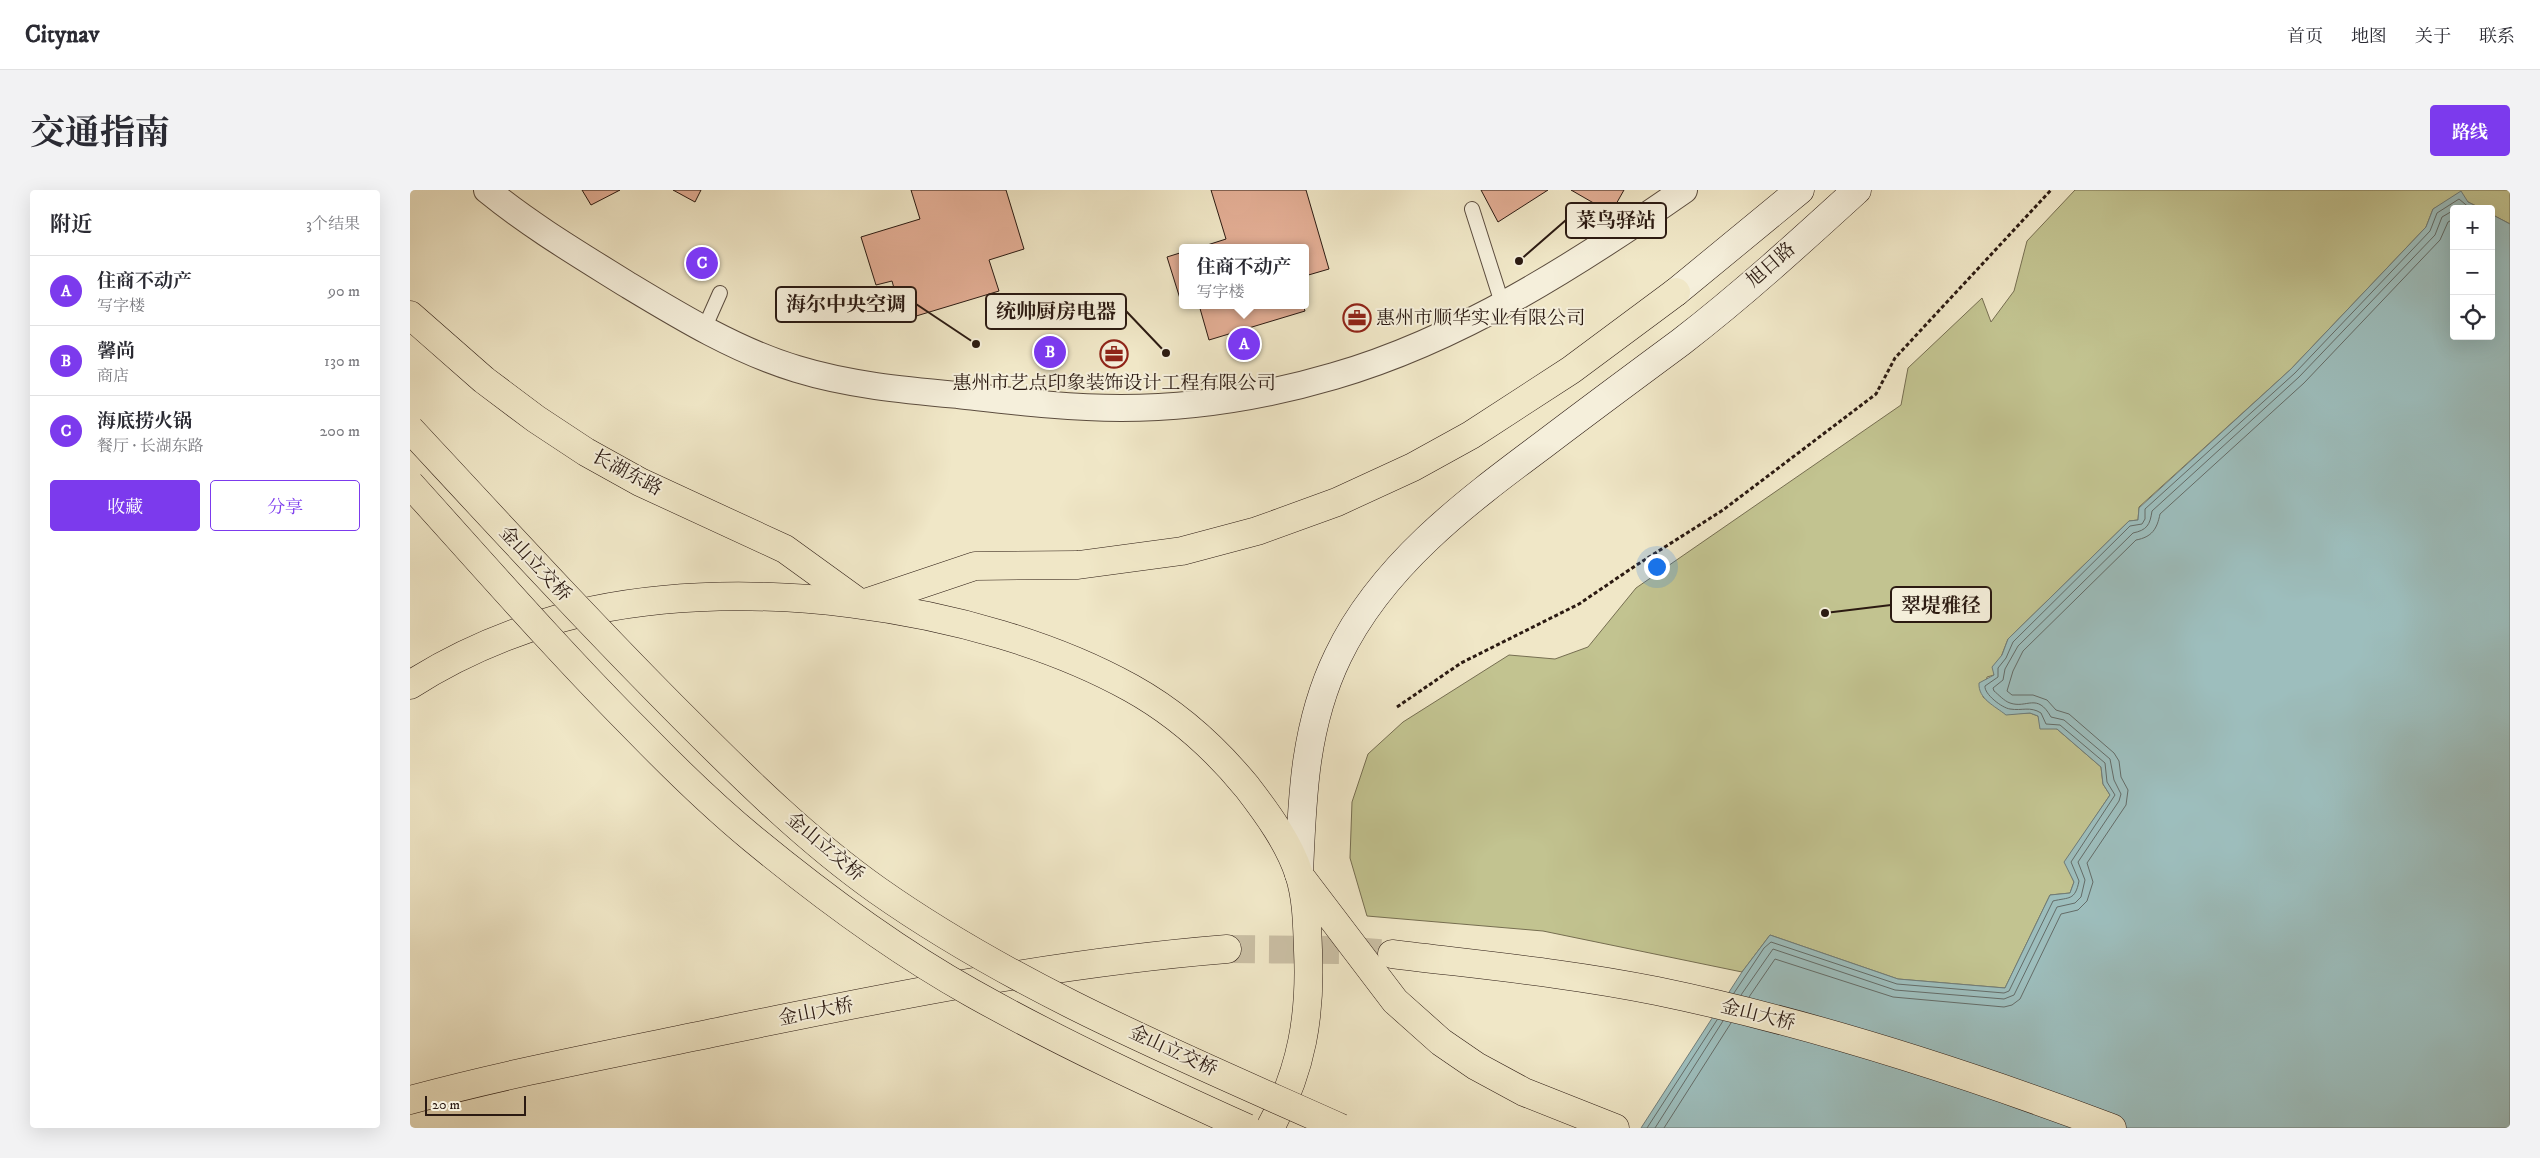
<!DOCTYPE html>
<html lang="zh">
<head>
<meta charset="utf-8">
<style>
	body { margin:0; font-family:"IM FELL DW Pica","Noto Serif SC",serif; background:#f2f2f3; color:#2b2b33 }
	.controls { position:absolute; right:15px; top:15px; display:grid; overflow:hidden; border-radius:5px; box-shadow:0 5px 20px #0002 }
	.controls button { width:45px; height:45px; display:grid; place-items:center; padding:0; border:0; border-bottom:1px solid #e1e1e2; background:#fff; color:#2b2b33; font:25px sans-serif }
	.scale { position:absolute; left:15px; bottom:12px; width:101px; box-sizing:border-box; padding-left:5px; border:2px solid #2b1a12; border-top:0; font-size:14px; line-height:18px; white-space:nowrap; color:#2b1a12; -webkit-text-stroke:4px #f5efdb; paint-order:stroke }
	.you { position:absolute; left:1246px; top:376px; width:18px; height:18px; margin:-12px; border:4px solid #fff; border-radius:50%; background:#1a73e8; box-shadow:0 0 0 8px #1a73e833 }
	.badge { display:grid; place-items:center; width:32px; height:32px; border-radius:50%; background:#7c3aed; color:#fff; font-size:16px; font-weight:700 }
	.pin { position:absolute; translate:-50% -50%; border:2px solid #fff; box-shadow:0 1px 5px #0006 }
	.popup { position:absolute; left:769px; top:54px; width:130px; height:65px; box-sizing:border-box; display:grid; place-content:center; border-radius:5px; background:#fff; filter:drop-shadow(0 1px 4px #0005); font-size:16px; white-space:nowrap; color:#7c7c81 }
	.popup b { font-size:19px; color:#2b2b33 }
	.popup::after { content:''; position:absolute; left:50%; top:100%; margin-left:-10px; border:10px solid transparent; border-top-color:#fff }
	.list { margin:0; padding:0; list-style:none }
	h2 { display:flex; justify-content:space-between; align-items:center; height:65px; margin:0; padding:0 20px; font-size:21px }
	h2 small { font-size:16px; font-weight:400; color:#7c7c81 }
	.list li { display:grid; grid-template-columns:32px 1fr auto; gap:15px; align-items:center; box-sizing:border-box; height:70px; padding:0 20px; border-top:1px solid #e1e1e2 }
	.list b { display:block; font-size:19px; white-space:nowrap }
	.list p { margin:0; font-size:16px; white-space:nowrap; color:#7c7c81 }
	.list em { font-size:16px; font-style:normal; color:#7c7c81 }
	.actions { display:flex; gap:10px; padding:15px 20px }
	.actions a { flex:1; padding:11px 0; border:1px solid #7c3aed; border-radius:5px; text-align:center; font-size:18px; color:#7c3aed }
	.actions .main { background:#7c3aed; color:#fff }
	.icon { flex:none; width:28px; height:28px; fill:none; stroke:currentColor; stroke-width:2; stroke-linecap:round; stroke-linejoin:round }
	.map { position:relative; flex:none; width:2100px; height:938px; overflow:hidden; border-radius:5px }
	header { display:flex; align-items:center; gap:30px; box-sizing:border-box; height:70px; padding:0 25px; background:#fff; border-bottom:1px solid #e1e1e2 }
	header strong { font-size:24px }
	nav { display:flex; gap:28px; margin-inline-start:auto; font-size:18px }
	.intro { display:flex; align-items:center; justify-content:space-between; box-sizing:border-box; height:120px; padding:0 30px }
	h1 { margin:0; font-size:35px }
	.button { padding:12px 22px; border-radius:5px; background:#7c3aed; color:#fff; font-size:18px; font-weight:700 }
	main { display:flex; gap:30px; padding:0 30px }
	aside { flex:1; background:#fff; border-radius:5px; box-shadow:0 5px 20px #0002 }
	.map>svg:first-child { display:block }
	.green { fill:#c2c390; stroke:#766e51 }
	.water { fill:#9dbebd; stroke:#6f7c79 }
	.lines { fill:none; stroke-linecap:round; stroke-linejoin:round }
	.shore { stroke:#646c68; stroke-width:1 }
	.building { fill:#e3ae95; stroke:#2b1a12 }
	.primary-tunnel { stroke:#c9bea3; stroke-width:28; stroke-dasharray:28 14; stroke-linecap:butt }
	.service-casing { stroke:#5c4d3f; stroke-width:16 }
	.minor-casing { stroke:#5c4d3f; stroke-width:28 }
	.secondary-casing { stroke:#2b1a12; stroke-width:29 }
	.primary-casing { stroke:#2b1a12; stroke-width:29 }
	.path { stroke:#2b1a12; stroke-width:3; stroke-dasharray:4 2.5; stroke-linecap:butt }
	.service { stroke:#f5efdb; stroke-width:14 }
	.minor { stroke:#f5efdb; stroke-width:26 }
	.secondary { stroke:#f5efdb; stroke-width:28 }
	.primary { stroke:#f0e7c7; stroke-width:28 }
	.primary-bridge-casing { stroke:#2b1a12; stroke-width:29; stroke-linecap:butt }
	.primary-bridge { stroke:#f0e7c7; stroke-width:28 }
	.labels { text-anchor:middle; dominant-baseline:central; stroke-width:4; stroke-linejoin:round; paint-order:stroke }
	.street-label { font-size:19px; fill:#2b1a12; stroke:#f5efdb }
	.poi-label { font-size:19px; fill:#2b1a12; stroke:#f5efdb; text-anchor:start }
	.leader { fill:none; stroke:#2b1a12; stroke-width:2 }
	.callout-dot { fill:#2b1a12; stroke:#f5efdb; stroke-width:2 }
	.callout { fill:#f5efdb; stroke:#2b1a12; stroke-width:2 }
	.callout-label { font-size:20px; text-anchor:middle; font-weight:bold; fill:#2b1a12 }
</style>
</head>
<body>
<header>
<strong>Citynav</strong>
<nav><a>首页</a><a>地图</a><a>关于</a><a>联系</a></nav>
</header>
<div class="intro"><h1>交通指南</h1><a class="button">路线</a></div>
<main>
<aside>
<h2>附近<small>3个结果</small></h2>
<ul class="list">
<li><span class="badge">A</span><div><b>住商不动产</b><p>写字楼</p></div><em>90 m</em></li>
<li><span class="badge">B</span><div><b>馨尚</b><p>商店</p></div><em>130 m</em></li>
<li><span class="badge">C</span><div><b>海底捞火锅</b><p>餐厅 · 长湖东路</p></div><em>200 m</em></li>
</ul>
<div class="actions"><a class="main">收藏</a><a>分享</a></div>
</aside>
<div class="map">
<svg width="2100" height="938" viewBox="0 0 2100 938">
	<rect width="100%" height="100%" fill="#f0e7c7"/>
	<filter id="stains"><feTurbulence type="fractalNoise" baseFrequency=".004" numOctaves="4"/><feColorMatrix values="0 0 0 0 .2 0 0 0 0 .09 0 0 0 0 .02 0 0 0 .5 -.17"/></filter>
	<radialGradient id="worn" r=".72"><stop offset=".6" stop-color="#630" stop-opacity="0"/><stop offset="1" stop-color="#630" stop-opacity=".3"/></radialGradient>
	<polygon class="green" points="1665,0 2100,0 2100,34 2081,24 2081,19 2072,19 2058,12 2031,15 2023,19 2016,37 1881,179 1729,317 1728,330 1719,331 1598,449 1584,485 1577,487 1573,507 1596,524 1620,523 1628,526 1630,532 1647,539 1691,577 1693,594 1700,605 1655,672 1664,692 1660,703 1640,705 1595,798 1488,789 1360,745 1332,782 1133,741 957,726 940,668 942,612 958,564 993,532 1099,465 1145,469 1178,457 1226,398 1491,215 1498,178 1572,108 1581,132 1604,101 1617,51"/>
	<path class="water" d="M 2051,1 L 2058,12 L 2072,19 L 2044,19 L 2044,146 L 2081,146 L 2081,24 L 2100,34 L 2100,938 L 1231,938 L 1332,782 L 1360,745 L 1488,789 L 1595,798 L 1640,705 L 1660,703 L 1664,692 L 1654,672 L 1700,605 L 1693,594 L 1691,577 L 1647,539 L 1630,539 L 1628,526 L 1620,523 L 1596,525 C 1585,516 1568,509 1569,493 L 1584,485 L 1582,477 L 1592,465 L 1598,449 L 1719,331 L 1728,330 L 1729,318 L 1881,179 L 2016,37 L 2023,19 Z"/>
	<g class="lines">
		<g class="shore">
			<path d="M 1324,803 L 1354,758 L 1361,752 L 1487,794 L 1594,803 L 1599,801 L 1643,711 C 1659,707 1665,711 1669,691 L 1661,672 L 1705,605 L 1697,592 L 1695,573 L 1650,535 L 1636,534 L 1631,523 C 1620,516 1612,521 1600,519 C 1592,518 1574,504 1575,496 L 1588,487 L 1588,478 L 1596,468 L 1603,452 L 1720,336 L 1732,334 L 1735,329 L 1735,319 L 1885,183 L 2020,41 L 2027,23 L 2049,9 L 2061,19"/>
			<path d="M 1331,805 L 1363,759 L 1485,800 L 1594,809 L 1604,805 L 1647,717 L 1665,713 L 1671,707 L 1675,690 L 1668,672 L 1709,611 L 1711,604 L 1704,590 L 1700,569 L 1654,530 L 1641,527 C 1627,502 1617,519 1600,513 C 1594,511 1588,504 1584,501 L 1583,498 L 1593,490 L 1595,479 L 1608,456 L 1723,343 C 1737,340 1740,335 1742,321 L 1889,187 L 2025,45 L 2032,27 L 2044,20"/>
			<path d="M 1339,807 L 1365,769 L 1483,807 L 1594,817 L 1602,815 L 1610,809 L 1651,724 L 1668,720 L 1677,711 L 1683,692 L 1677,673 L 1716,615 L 1718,600 L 1711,587 L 1709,571 L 1704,563 L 1659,524 L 1646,520 L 1637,510 L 1623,505 L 1602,505 L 1597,501 L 1603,481 L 1613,461 L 1726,350 C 1742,347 1747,339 1750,324 L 1894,193 L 2030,50 L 2038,32 L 2044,29"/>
			<polyline points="1237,938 1307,830"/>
			<polyline points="1245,938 1313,831"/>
			<polyline points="1254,938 1321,833"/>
		</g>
	</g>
	<g class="building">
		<polygon points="172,0 210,0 181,15"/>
		<polygon points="263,0 291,0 285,12"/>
		<polygon points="501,0 596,0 614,59 579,70 589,101 493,130 482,91 466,95 451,47 510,29"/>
		<polygon points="801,0 896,0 919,79 895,86 895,58 788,58 816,49"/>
		<polygon points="1071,0 1138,0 1088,32"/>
		<polygon points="1161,0 1214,0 1201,23"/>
		<polygon points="773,62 773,115 772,115 757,67"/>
		<polygon points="789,115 893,115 895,121 799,150"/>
	</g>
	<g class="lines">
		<polyline class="primary-tunnel" points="817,759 929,760 982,764"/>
		<g class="service-casing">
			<g id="service">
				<polyline points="1062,19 1092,113"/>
				<polyline points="294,139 310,103"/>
			</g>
		</g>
		<g class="minor-casing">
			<path id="minor" d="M 77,0 C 121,36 170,65 218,95 C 271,127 327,161 387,179 C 439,195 494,200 548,205 C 602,211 656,218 711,218 C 781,218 856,206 924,186 C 1049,150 1168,74 1274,0"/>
		</g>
		<g class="secondary-casing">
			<g id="secondary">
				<polyline points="1266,102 1390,0"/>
				<path d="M 889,684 C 892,609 894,536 928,466 C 971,376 1055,313 1133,255 C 1179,220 1225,186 1271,152 C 1332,105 1390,52 1447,0"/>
			</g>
		</g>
		<g class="primary-casing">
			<g id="primary">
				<polyline points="0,125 74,190 126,229 176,262 230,292 375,359 451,414"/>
				<polyline points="455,413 565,376 668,375 772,361 847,341 927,312 1003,277 1061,245 1161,180 1266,102"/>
				<path d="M 0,495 C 45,466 99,443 151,428 C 320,381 568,413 721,498 C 766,523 805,558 837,597 C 857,623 879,653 889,684 C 897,708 897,735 898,760 C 901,825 892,880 860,938"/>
				<polyline points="893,690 985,811 1031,852 1066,876 1114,902 1205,938"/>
				<path d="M 982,764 C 1070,775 1159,783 1247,801 C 1402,833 1553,882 1702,938"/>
				<path d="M 0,910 C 99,883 201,864 302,843 C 472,808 643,773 817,759"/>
			</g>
		</g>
		<polyline class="path" points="987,517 1051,473 1169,414 1225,376 1313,320 1466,204 1485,168 1641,0"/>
		<use href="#service" class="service"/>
		<use href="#minor" class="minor"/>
		<use href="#secondary" class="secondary"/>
		<use href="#primary" class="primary"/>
		<g class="primary-bridge-casing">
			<g id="primary-bridge">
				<path d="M 0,239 C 91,337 182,436 277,531 C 337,591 398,651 467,700 C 609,800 773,867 931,938"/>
				<path d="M 0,294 C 76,378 150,463 230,543 C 266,580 303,616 343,649 C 411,705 485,760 562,803 C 651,853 744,896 837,938"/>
			</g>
		</g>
		<use href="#primary-bridge" class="primary-bridge"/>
	</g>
	<defs>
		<g id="office-ring" transform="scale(1.4375)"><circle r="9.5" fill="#f5efdb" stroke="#8f2418" stroke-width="1.5"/><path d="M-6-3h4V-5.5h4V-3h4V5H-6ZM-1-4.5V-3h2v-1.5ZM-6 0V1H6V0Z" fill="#8f2418"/></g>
	</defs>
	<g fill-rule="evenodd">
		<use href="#office-ring" x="947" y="128"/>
		<use href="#office-ring" x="704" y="164"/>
	</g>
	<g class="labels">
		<g class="street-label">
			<text transform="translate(1361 75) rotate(-41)">旭日路</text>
			<text transform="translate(217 283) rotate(28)">长湖东路</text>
			<text transform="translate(125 374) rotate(47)">金山立交桥</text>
			<text transform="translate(415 657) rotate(40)">金山立交桥</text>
			<text transform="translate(406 822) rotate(-11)">金山大桥</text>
			<text transform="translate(1348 825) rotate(14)">金山大桥</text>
			<text transform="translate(763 861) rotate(25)">金山立交桥</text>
		</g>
		<g class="poi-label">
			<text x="966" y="128">惠州市顺华实业有限公司</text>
			<text x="704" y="193" text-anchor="middle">惠州市艺点印象装饰设计工程有限公司</text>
		</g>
	</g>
	<path class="leader" d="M1109 71L1156 30M566 154L506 114M756 163L716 121M1415 423L1481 415"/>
	<g class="callout-dot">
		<circle cx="1109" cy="71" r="5"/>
		<circle cx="566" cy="154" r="5"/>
		<circle cx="756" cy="163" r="5"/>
		<circle cx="1415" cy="423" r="5"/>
	</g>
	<g class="callout">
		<rect x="1156" y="13" width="100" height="35" rx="5"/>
		<rect x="366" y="97" width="140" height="35" rx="5"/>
		<rect x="576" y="104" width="140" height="35" rx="5"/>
		<rect x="1481" y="397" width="100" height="35" rx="5"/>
	</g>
	<g class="callout-label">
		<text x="1206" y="37">菜鸟驿站</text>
		<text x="436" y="121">海尔中央空调</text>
		<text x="646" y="128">统帅厨房电器</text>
		<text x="1531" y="422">翠堤雅径</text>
	</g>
	<rect width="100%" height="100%" filter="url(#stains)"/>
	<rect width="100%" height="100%" fill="url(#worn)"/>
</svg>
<div class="controls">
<button>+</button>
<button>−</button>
<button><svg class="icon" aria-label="locate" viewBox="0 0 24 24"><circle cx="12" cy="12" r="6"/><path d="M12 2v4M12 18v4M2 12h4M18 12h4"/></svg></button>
</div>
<div class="scale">20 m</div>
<div class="you"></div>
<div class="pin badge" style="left:834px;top:154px">A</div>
<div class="popup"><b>住商不动产</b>写字楼</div>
<div class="pin badge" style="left:640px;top:162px">B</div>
<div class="pin badge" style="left:292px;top:73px">C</div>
</div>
</main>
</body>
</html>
